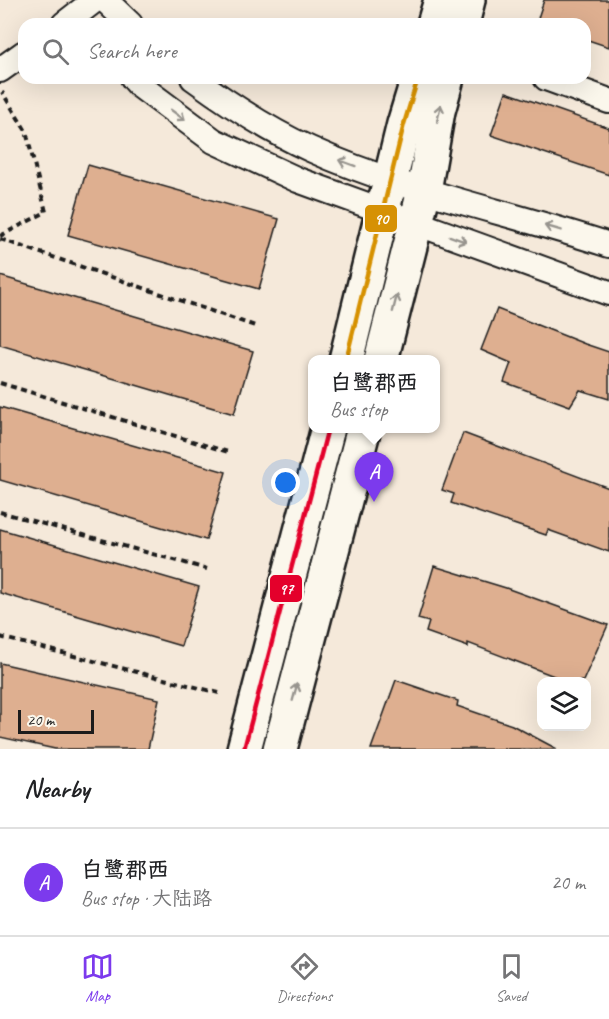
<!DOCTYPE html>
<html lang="en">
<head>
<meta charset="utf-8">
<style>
	body { margin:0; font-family:Caveat,"LXGW WenKai TC",sans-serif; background:#f6f6f6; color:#202124 }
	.controls { position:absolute; right:18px; bottom:18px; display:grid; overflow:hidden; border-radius:12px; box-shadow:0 6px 24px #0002 }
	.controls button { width:54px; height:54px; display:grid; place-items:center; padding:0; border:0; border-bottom:2px solid #e0e0e0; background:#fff; color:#202124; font:30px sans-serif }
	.scale { position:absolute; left:18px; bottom:15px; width:76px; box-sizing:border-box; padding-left:6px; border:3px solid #1c1c1c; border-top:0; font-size:16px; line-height:21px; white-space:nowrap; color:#1c1c1c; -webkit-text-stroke:4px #fbf7ec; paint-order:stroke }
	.you { position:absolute; left:286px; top:483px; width:21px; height:21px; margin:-15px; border:4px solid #fff; border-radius:50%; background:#1a73e8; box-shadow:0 0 0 9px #1a73e833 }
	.badge { display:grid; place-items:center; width:39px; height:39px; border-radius:50%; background:#7c3aed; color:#fff; font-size:20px; font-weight:700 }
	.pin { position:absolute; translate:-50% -50px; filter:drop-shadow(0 2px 3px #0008) }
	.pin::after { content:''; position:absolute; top:32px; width:21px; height:18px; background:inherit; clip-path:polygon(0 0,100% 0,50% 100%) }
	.popup { position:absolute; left:308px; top:355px; width:132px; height:78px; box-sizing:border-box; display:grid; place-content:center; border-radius:12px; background:#fff; filter:drop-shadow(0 2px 4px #0005); font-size:20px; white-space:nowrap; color:#757577 }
	.popup b { font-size:22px; color:#202124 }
	.popup::after { content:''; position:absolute; left:50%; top:100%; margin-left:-12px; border:12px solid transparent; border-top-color:#fff }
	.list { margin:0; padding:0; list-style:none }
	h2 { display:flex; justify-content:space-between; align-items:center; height:78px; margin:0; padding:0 24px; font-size:26px }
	h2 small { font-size:20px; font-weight:400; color:#757577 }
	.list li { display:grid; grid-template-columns:39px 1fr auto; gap:18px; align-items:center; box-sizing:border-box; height:108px; padding:0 24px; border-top:2px solid #e0e0e0 }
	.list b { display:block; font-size:22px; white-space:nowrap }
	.list p { margin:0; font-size:20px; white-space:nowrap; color:#757577 }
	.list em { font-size:20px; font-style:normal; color:#757577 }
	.icon { flex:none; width:33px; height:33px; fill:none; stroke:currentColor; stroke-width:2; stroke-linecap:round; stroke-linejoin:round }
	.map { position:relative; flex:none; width:609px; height:749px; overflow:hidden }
	.search { position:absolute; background:#fff; box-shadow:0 6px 24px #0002; left:18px; right:18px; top:18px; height:66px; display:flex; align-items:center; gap:15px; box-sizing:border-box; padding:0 21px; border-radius:18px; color:#757577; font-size:22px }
	.sheet { height:186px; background:#fff }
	nav { display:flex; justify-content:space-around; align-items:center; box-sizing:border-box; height:84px; border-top:2px solid #e0e0e0; background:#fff; font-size:16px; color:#757577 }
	nav a { display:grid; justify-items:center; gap:3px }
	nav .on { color:#7c3aed }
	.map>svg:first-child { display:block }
	.building { fill:#deaf90; stroke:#1c1c1c; stroke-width:1.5 }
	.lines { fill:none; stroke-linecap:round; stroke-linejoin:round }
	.street-casing { stroke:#1c1c1c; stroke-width:28 }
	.secondary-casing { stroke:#1c1c1c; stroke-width:38 }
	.path { stroke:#1c1c1c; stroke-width:4; stroke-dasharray:6 4.5; stroke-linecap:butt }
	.street { stroke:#fbf7ec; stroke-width:24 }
	.secondary { stroke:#fbf7ec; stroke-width:33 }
	.bus-1-casing { stroke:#fbf7ec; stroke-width:9 }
	.bus-2-casing { stroke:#fbf7ec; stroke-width:9 }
	.bus-1 { stroke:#e4002b; stroke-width:4.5 }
	.bus-2 { stroke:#d69104; stroke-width:4.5 }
	.oneway { stroke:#97948e }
	.line-badge { stroke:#fbf7ec; stroke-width:2 }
	.badge-label { font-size:16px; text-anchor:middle; font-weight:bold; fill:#fff }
</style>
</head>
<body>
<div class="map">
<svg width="609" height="749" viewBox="0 0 609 749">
	<rect width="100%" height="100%" fill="#f5e9da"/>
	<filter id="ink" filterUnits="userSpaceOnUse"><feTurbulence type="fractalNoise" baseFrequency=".0167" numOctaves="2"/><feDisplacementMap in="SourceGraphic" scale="12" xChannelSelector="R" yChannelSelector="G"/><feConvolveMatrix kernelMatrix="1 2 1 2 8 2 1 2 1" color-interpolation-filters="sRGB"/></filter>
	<g filter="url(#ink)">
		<g class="building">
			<polygon points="544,0 609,0 609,47 585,39 585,24 536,24"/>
			<polygon points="506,92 609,128 609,175 491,135"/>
			<polygon points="88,165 279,219 259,289 68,235"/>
			<polygon points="0,276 253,351 234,414 0,345"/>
			<polygon points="497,309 585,344 609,352 609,399 580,390 570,406 504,382 511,363 481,350"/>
			<polygon points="0,407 226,472 206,540 0,480"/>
			<polygon points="463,433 609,488 609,552 548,530 546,535 451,503 454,494 442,490"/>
			<polygon points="0,529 199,587 181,646 0,593"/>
			<polygon points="434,566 506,588 608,625 583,681 567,681 468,643 468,647 426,632 429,622 418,619"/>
			<polygon points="0,663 159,699 148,749 55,749 0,737"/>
			<polygon points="396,680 458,701 457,706 512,725 557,749 371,749"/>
		</g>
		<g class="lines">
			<g class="street-casing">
				<g id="street">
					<polyline points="105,0 130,24"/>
					<polyline points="64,24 95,0"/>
					<polyline points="0,70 24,53"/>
					<polyline points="133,78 140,86 214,141 298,180 609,293"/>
					<path d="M 193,78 C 230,105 268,130 310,149 C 405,192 510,212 609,245"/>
					<polyline points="546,78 609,101"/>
				</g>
			</g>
			<g class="secondary-casing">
				<g id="secondary">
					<polyline points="434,24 441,0"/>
					<polyline points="462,24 468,0"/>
					<polyline points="346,360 404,124 418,78"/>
					<polyline points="381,360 424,191 438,111 447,78"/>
					<polyline points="244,749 328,428"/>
					<polyline points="280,749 364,428"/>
				</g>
			</g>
			<g class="path">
				<polyline points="0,236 46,212 26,131 2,92"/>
				<polyline points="0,239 258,327"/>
				<polyline points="0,383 228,452"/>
				<polyline points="0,512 207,569"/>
				<polyline points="0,637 219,693"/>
			</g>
			<use href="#street" class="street"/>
			<use href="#secondary" class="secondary"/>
			<g class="bus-1-casing">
				<polyline id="bus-1" points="244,749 328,428"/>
			</g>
			<g class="bus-2-casing">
				<polyline id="bus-2" points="346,360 404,124 418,78"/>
			</g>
			<use href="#bus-1" class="bus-1"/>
			<use href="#bus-2" class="bus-2"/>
		</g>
		<defs><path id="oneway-shaft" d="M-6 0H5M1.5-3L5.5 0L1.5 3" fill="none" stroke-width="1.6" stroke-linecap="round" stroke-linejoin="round" transform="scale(1.5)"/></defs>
		<g class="oneway">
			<use href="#oneway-shaft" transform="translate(439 113) rotate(-78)"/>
			<use href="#oneway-shaft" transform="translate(178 115) rotate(36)"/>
			<use href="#oneway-shaft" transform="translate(347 163) rotate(-160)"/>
			<use href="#oneway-shaft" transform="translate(553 228) rotate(-164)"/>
			<use href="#oneway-shaft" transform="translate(458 239) rotate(20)"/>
			<use href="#oneway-shaft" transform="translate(395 303) rotate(-76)"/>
			<use href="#oneway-shaft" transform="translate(295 692) rotate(-75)"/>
		</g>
	</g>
	<g class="line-badge">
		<rect x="364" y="204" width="34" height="29" rx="6" fill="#d69104"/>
		<rect x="269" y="574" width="34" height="29" rx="6" fill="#e4002b"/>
	</g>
	<g class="badge-label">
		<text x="381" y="224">90</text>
		<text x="286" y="594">97</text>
	</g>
</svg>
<div class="controls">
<button><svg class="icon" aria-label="layers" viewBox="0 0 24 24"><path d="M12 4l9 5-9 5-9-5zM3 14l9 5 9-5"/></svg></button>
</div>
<div class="scale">20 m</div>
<div class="you"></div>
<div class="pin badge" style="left:374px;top:502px">A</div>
<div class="popup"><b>白鹭郡西</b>Bus stop</div>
<div class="search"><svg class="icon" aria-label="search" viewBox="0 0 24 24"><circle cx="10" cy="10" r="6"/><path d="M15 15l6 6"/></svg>Search here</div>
</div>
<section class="sheet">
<h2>Nearby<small></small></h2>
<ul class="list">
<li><span class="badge">A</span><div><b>白鹭郡西</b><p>Bus stop · 大陆路</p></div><em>20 m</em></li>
</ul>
</section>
<nav>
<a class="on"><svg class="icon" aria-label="map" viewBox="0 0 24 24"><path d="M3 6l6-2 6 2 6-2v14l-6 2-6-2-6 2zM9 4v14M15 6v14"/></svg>Map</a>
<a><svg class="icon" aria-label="directions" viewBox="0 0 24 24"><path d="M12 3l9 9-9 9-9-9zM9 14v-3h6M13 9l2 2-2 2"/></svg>Directions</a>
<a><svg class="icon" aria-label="saved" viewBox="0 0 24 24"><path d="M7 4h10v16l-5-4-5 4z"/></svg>Saved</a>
</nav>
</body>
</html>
